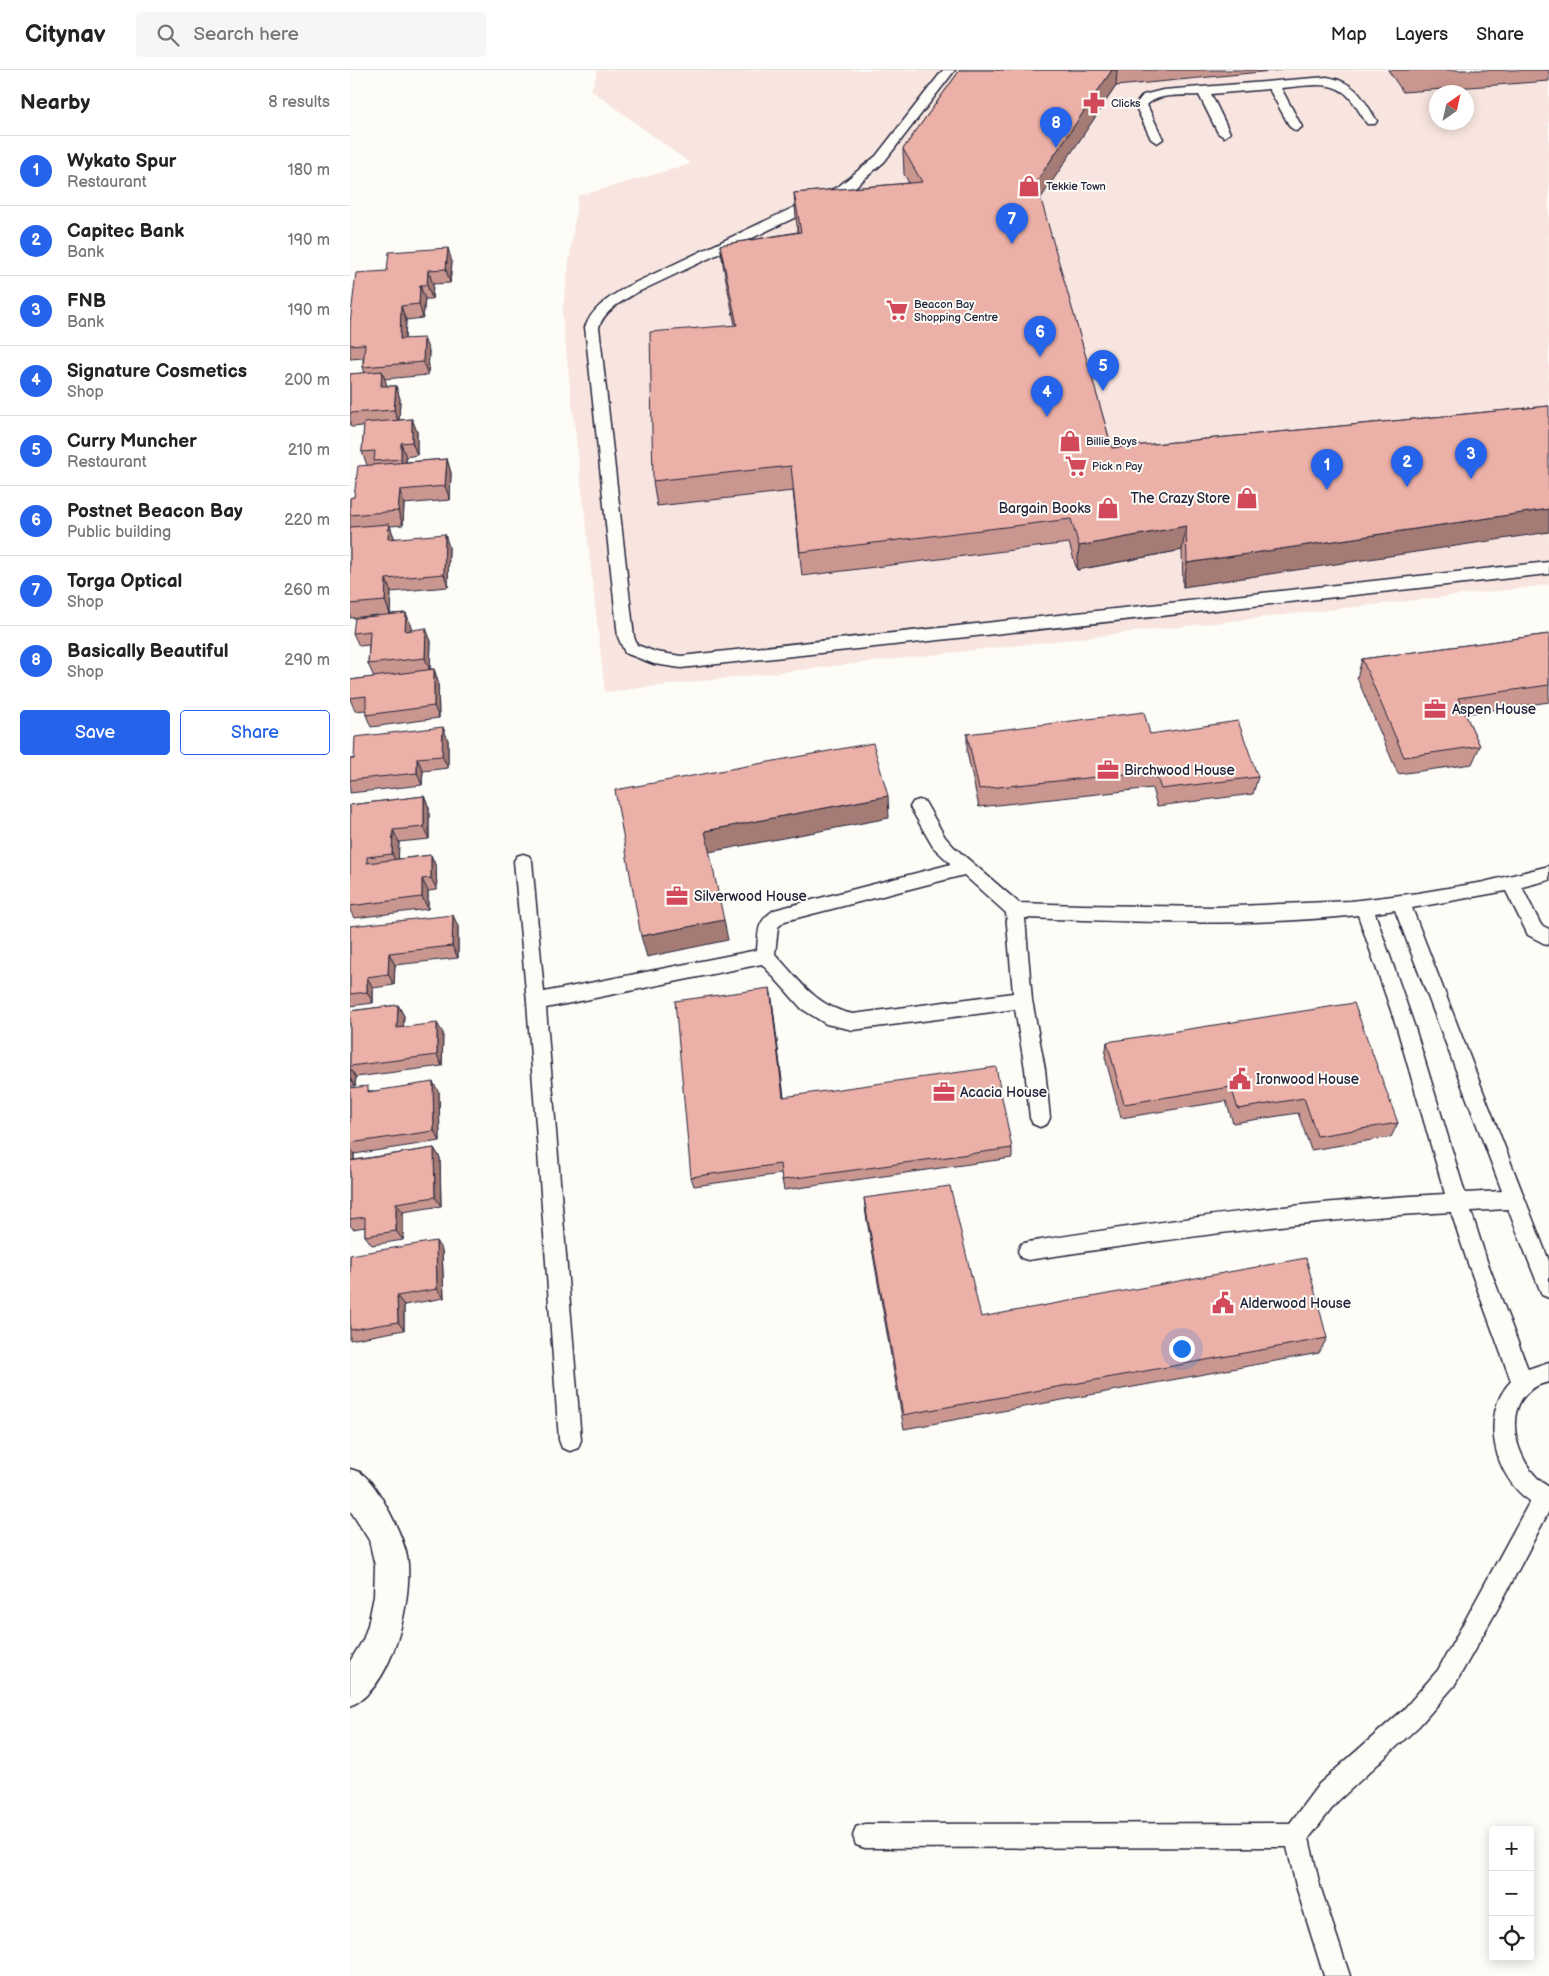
<!DOCTYPE html>
<html lang="en">
<head>
<meta charset="utf-8">
<style>
	body { margin:0; font-family:"Balsamiq Sans",sans-serif; background:#f6f6f6; color:#222 }
	.controls { position:absolute; right:15px; bottom:15px; display:grid; overflow:hidden; border-radius:5px; box-shadow:0 2px 12px #0003 }
	.controls button { width:45px; height:45px; display:grid; place-items:center; padding:0; border:0; border-bottom:1px solid #e0e0e0; background:#fff; color:#222; font:25px sans-serif }
	.compass { position:absolute; left:1079px; top:15px; width:45px; height:45px; border-radius:50%; background:#fff; box-shadow:0 2px 12px #0003; rotate:34deg }
	.you { position:absolute; left:831px; top:1278px; width:18px; height:18px; margin:-12px; border:4px solid #fff; border-radius:50%; background:#1a73e8; box-shadow:0 0 0 8px #1a73e833 }
	.badge { display:grid; place-items:center; width:32px; height:32px; border-radius:50%; background:#2563eb; color:#fff; font-size:16px; font-weight:700 }
	.pin { position:absolute; translate:-50% -41px; filter:drop-shadow(0 1px 2px #0008) }
	.pin::after { content:''; position:absolute; top:26px; width:18px; height:15px; background:inherit; clip-path:polygon(0 0,100% 0,50% 100%) }
	.list { margin:0; padding:0; list-style:none }
	h2 { display:flex; justify-content:space-between; align-items:center; height:65px; margin:0; padding:0 20px; font-size:21px }
	h2 small { font-size:16px; font-weight:400; color:#767676 }
	.list li { display:grid; grid-template-columns:32px 1fr auto; gap:15px; align-items:center; box-sizing:border-box; height:70px; padding:0 20px; border-top:1px solid #e0e0e0 }
	.list b { display:block; font-size:19px; white-space:nowrap }
	.list p { margin:0; font-size:16px; white-space:nowrap; color:#767676 }
	.list em { font-size:16px; font-style:normal; color:#767676 }
	.actions { display:flex; gap:10px; padding:15px 20px }
	.actions a { flex:1; padding:11px 0; border:1px solid #2563eb; border-radius:5px; text-align:center; font-size:18px; color:#2563eb }
	.actions .main { background:#2563eb; color:#fff }
	.icon { flex:none; width:28px; height:28px; fill:none; stroke:currentColor; stroke-width:2; stroke-linecap:round; stroke-linejoin:round }
	.map { position:relative; flex:none; width:1199px; height:1906px; overflow:hidden }
	header { display:flex; align-items:center; gap:30px; box-sizing:border-box; height:70px; padding:0 25px; background:#fff; border-bottom:1px solid #e0e0e0 }
	header strong { font-size:24px }
	nav { display:flex; gap:28px; margin-inline-start:auto; font-size:18px }
	.search { width:350px; height:45px; background:#f6f6f6; display:flex; align-items:center; gap:12px; box-sizing:border-box; padding:0 18px; border-radius:5px; color:#767676; font-size:19px }
	main { display:flex }
	aside { flex:1; background:#fff }
	.map>svg:first-child { display:block }
	.built { fill:#f8e5df; fill-rule:evenodd }
	.lines { fill:none; stroke-linecap:round; stroke-linejoin:round }
	.service-casing { stroke:#22223b; stroke-width:3 }
	.minor-casing { stroke:#22223b; stroke-width:3 }
	.service { fill:#fdfcf7; fill-rule:evenodd }
	.minor { fill:#fdfcf7; fill-rule:evenodd }
	.wall { fill:#ca9790; stroke:#22223b }
	.shaded-wall { fill:#a47b75; stroke:#22223b }
	.building { fill:#ebb0a7; stroke:#22223b }
	.labels { text-anchor:middle; dominant-baseline:central; stroke-width:4; stroke-linejoin:round; paint-order:stroke }
	.far-poi-label { font-size:11px; fill:#22223b; stroke:#fdfcf7; text-anchor:start }
	.poi-label { font-size:14px; fill:#22223b; stroke:#fdfcf7; text-anchor:start }
</style>
</head>
<body>
<header>
<strong>Citynav</strong>
<div class="search"><svg class="icon" aria-label="search" viewBox="0 0 24 24"><circle cx="10" cy="10" r="6"/><path d="M15 15l6 6"/></svg>Search here</div>
<nav><a>Map</a><a>Layers</a><a>Share</a></nav>
</header>
<main>
<aside>
<h2>Nearby<small>8 results</small></h2>
<ul class="list">
<li><span class="badge">1</span><div><b>Wykato Spur</b><p>Restaurant</p></div><em>180 m</em></li>
<li><span class="badge">2</span><div><b>Capitec Bank</b><p>Bank</p></div><em>190 m</em></li>
<li><span class="badge">3</span><div><b>FNB</b><p>Bank</p></div><em>190 m</em></li>
<li><span class="badge">4</span><div><b>Signature Cosmetics</b><p>Shop</p></div><em>200 m</em></li>
<li><span class="badge">5</span><div><b>Curry Muncher</b><p>Restaurant</p></div><em>210 m</em></li>
<li><span class="badge">6</span><div><b>Postnet Beacon Bay</b><p>Public building</p></div><em>220 m</em></li>
<li><span class="badge">7</span><div><b>Torga Optical</b><p>Shop</p></div><em>260 m</em></li>
<li><span class="badge">8</span><div><b>Basically Beautiful</b><p>Shop</p></div><em>290 m</em></li>
</ul>
<div class="actions"><a class="main">Save</a><a>Share</a></div>
</aside>
<div class="map">
<svg width="1199" height="1906" viewBox="0 0 1199 1906">
	<rect width="100%" height="100%" fill="#fdfcf7"/>
	<filter id="ink" filterUnits="userSpaceOnUse"><feTurbulence type="fractalNoise" baseFrequency=".02" numOctaves="2"/><feDisplacementMap in="SourceGraphic" scale="10" xChannelSelector="R" yChannelSelector="G"/><feConvolveMatrix kernelMatrix="1 2 1 2 8 2 1 2 1" color-interpolation-filters="sRGB"/></filter>
	<g filter="url(#ink)">
		<path class="built" d="M 248,0 L 1199,0 L 1199,515 L 255,622 L 212,245 L 228,126 L 341,94 L 241,20 ZM 1086,22 L 1116,22 L 1116,52 L 1086,52 Z"/>
		<g class="lines">
			<g class="service-casing">
				<g id="service">
					<path d="M 593,0 L 605,0 L 534,92 L 499,122 L 286,223 C 271,232 255,240 249,257 L 284,567 L 287,575 L 306,582 L 331,586 L 1199,492 L 1199,504 L 331,598 L 304,594 L 275,583 L 268,567 L 235,257 C 243,237 259,228 276,217 L 489,116 L 526,86 Z"/>
					<path d="M 977,7 C 1006,12 1013,28 1027,51 L 1025,54 L 1017,54 C 1011,45 1006,35 999,27 C 982,8 953,17 931,18 L 952,57 L 946,61 L 940,57 L 919,19 L 861,24 L 880,63 L 874,67 L 868,63 L 849,25 C 834,26 808,23 797,35 L 813,69 L 807,73 L 801,69 L 785,35 L 793,25 L 813,20 Z"/>
					<path d="M 569,730 L 575,732 L 595,767 L 604,777 L 669,833 L 731,835 L 866,837 L 1001,831 L 1068,823 L 1134,812 L 1199,796 L 1199,810 L 1172,817 L 1191,855 L 1199,859 L 1199,874 L 1197,875 L 1178,865 L 1156,821 L 1062,838 L 1199,1191 L 1199,1228 L 1192,1225 L 1158,1139 L 1121,1141 L 1137,1191 L 1178,1299 L 1199,1292 L 1199,1312 C 1145,1323 1163,1396 1199,1417 L 1199,1441 L 1151,1533 L 1104,1616 L 1069,1656 L 987,1732 L 959,1768 L 970,1816 L 1000,1906 L 974,1906 L 946,1816 L 937,1777 L 515,1778 L 506,1775 L 503,1766 L 506,1757 L 515,1754 L 940,1753 L 969,1714 L 1053,1640 L 1088,1600 L 1180,1431 C 1144,1407 1129,1344 1161,1311 L 1117,1191 L 1101,1142 C 959,1149 819,1169 678,1190 L 671,1188 L 668,1181 L 671,1174 L 678,1172 C 817,1150 955,1131 1095,1124 L 1047,958 L 1008,845 C 898,857 785,852 675,848 L 682,930 L 695,999 L 700,1048 L 697,1054 L 690,1057 L 683,1054 L 680,1048 L 675,999 L 665,939 L 503,960 L 476,954 L 452,939 L 412,894 L 196,938 L 231,1370 L 228,1378 L 220,1381 L 212,1378 L 209,1370 L 177,932 L 164,791 L 167,786 L 173,784 L 179,786 L 182,791 L 194,922 L 407,880 C 409,860 406,853 424,840 L 601,794 L 583,777 L 560,737 L 563,732 ZM 614,805 L 656,843 L 663,923 L 503,944 C 466,937 449,910 425,884 L 428,857 L 435,851 ZM 1045,840 L 1152,1121 L 1115,1123 L 1065,958 L 1025,843 Z"/>
				</g>
			</g>
			<g class="minor-casing">
				<path id="minor" d="M 0,1399 C 3,1400 8,1401 11,1403 C 29,1415 57,1472 58,1494 C 61,1535 42,1619 0,1636 L 0,1591 L 13,1570 L 18,1555 L 24,1526 L 25,1496 L 19,1470 L 0,1440 Z"/>
			</g>
			<use href="#service" class="service"/>
			<use href="#minor" class="minor"/>
		</g>
		<g class="wall">
			<polygon points="610,0 932,0 766,16 690,128 762,378 1199,336 833,517 832,480 727,500 719,473 452,506 443,421 307,436 303,411 385,255 374,200 370,175 448,162 446,148 444,123 559,113 554,104 553,79"/>
			<polygon points="1038,0 1199,0 1199,11 1053,22"/>
			<polygon points="102,192 100,213 83,214 82,229 75,229 73,248 56,250 55,269 79,281 78,305 34,309 37,316 46,316 50,329 49,350 62,349 67,362 67,385 56,387 56,392 97,389 101,403 100,430 54,434 53,455 40,456 44,468 99,477 98,517 41,522 40,544 56,543 61,556 61,560 81,571 80,599 84,599 88,612 89,648 21,657 16,645 16,640 5,641 0,629 0,610 24,607 18,594 19,575 9,576 3,563 28,545 0,548 0,428 4,427 17,395 12,382 14,356 1,357 0,355 0,304 15,303 13,297 13,288 0,289 0,253 37,201"/>
			<polygon points="1199,564 1199,632 1115,644 1130,676 1122,694 1048,704 1007,608 1012,589"/>
			<polygon points="617,664 800,664 908,707 903,724 807,736 802,718 629,737 617,682"/>
			<polygon points="98,670 98,698 73,701 72,715 0,723 0,689"/>
			<polygon points="74,726 79,738 79,769 49,772 48,789 81,785 86,797 87,820 78,821 78,839 4,848 0,840 0,735"/>
			<polygon points="0,856 108,856 108,888 45,895 44,915 23,918 23,933 0,936"/>
			<polygon points="420,918 434,1027 662,1078 662,1088 434,1120 431,1104 344,1116 341,1107"/>
			<polygon points="48,935 54,946 53,957 93,963 92,996 6,1007 5,1016 0,1016 0,941"/>
			<polygon points="757,972 1048,1053 1041,1067 961,1080 948,1043 883,1053 876,1031 771,1048 755,987"/>
			<polygon points="0,1018 22,1021 89,1022 90,1071 4,1084 4,1090 84,1078 90,1088 91,1136 53,1142 53,1170 22,1175 15,1166 15,1157 3,1159 0,1155"/>
			<polygon points="514,1128 631,1247 977,1268 969,1283 554,1359 516,1145"/>
			<polygon points="92,1180 94,1228 54,1235 54,1260 0,1270 0,1186"/>
		</g>
		<g class="shaded-wall">
			<polygon points="762,0 767,0 766,16 685,137 686,112"/>
			<polygon points="98,178 102,192 100,213 96,199"/>
			<polygon points="78,200 83,214 82,229 77,215"/>
			<polygon points="70,215 75,229 73,248 69,234"/>
			<polygon points="51,236 56,250 54,283 50,269"/>
			<polygon points="74,268 79,281 78,305 73,292"/>
			<polygon points="32,301 37,315 36,330 31,316"/>
			<polygon points="46,316 50,329 49,354 44,340"/>
			<polygon points="62,349 67,362 67,385 62,372"/>
			<polygon points="51,373 56,387 55,402 51,389"/>
			<polygon points="97,389 101,403 100,430 95,416"/>
			<polygon points="50,420 54,434 53,455 48,441"/>
			<polygon points="1199,439 1199,462 833,517 837,493"/>
			<polygon points="39,454 44,467 43,482 38,469"/>
			<polygon points="836,456 832,480 727,500 729,476"/>
			<polygon points="95,464 99,477 98,517 94,504"/>
			<polygon points="36,509 41,522 40,544 35,531"/>
			<polygon points="56,543 61,556 60,574 55,561"/>
			<polygon points="76,558 81,571 80,601 75,588"/>
			<polygon points="84,599 88,612 89,648 84,636"/>
			<polygon points="93,657 98,670 98,698 92,686"/>
			<polygon points="67,688 73,701 72,715 67,703"/>
			<polygon points="74,726 79,738 79,769 74,757"/>
			<polygon points="538,726 539,748 359,782 355,761"/>
			<polygon points="43,760 49,772 48,796 42,784"/>
			<polygon points="81,785 86,797 87,820 81,808"/>
			<polygon points="72,809 78,821 78,839 72,827"/>
			<polygon points="103,845 108,856 108,888 102,876"/>
			<polygon points="374,850 378,870 297,887 291,866"/>
			<polygon points="39,883 45,895 44,915 38,904"/>
			<polygon points="17,907 23,918 23,933 17,922"/>
			<polygon points="420,918 422,929 435,1037 433,1027"/>
			<polygon points="48,935 54,946 53,968 47,958"/>
			<polygon points="87,953 93,963 92,996 87,985"/>
			<polygon points="0,998 6,1007 5,1016 0,1008"/>
			<polygon points="83,1012 89,1022 90,1071 84,1061"/>
			<polygon points="0,1078 4,1084 4,1096 0,1090"/>
			<polygon points="84,1078 90,1088 91,1136 85,1127"/>
			<polygon points="46,1133 53,1142 53,1170 46,1161"/>
			<polygon points="86,1171 92,1180 94,1228 87,1219"/>
			<polygon points="47,1226 54,1235 54,1260 48,1252"/>
		</g>
		<g class="building">
			<polygon points="610,0 762,0 686,112 762,378 1199,336 1199,439 837,493 836,456 729,476 721,449 450,482 441,396 303,411 300,262 387,255 370,175 451,162 444,123 572,112 553,79"/>
			<polygon points="98,178 96,199 78,200 77,215 70,215 69,234 51,236 50,269 74,268 73,292 13,297 15,274 0,275 0,253 6,203 37,201 39,182"/>
			<polygon points="32,301 31,316 46,316 44,340 0,343 0,304"/>
			<polygon points="62,349 62,372 51,373 51,389 24,391 25,381 12,382 14,353"/>
			<polygon points="97,389 95,416 50,420 48,441 0,445 0,428 4,427 8,396"/>
			<polygon points="39,454 38,469 95,464 94,504 36,509 35,531 0,534 0,457"/>
			<polygon points="56,543 55,561 76,558 75,588 18,594 20,561 3,563 5,548"/>
			<polygon points="1199,564 1199,615 1108,628 1130,676 1054,687 1012,589"/>
			<polygon points="84,599 84,636 16,645 16,626 0,628 0,610"/>
			<polygon points="794,642 800,664 888,651 908,707 811,719 805,701 629,719 617,664"/>
			<polygon points="93,657 92,686 67,688 67,703 0,710 0,689 4,689 5,667"/>
			<polygon points="523,673 538,726 355,761 374,850 291,866 265,720"/>
			<polygon points="74,726 74,757 43,760 42,784 17,787 17,793 81,785 81,808 72,809 72,827 0,836 0,735"/>
			<polygon points="103,845 102,876 39,883 38,904 17,907 17,922 0,924 0,856"/>
			<polygon points="420,918 433,1027 646,997 662,1078 432,1110 430,1094 341,1107 325,931"/>
			<polygon points="1004,933 1048,1053 967,1066 954,1028 888,1039 881,1017 774,1034 757,972"/>
			<polygon points="48,935 47,958 87,953 87,985 0,996 0,941"/>
			<polygon points="83,1012 84,1061 0,1073 0,1018 18,1016 18,1022"/>
			<polygon points="84,1078 85,1127 46,1133 46,1161 15,1166 15,1147 0,1149 0,1091"/>
			<polygon points="600,1116 631,1247 956,1188 977,1268 553,1345 514,1128"/>
			<polygon points="86,1171 87,1219 47,1226 48,1252 0,1260 0,1185"/>
		</g>
	</g>
	<defs>
		<g id="pharmacy-bare" transform="scale(1.725)"><path d="M-2-6h4v4h4v4h-4v4h-4v-4h-4v-4h4Z" fill="#d1495b" stroke="#fdfcf7" stroke-width="2.5" paint-order="stroke"/></g>
		<g id="shop-bare" transform="scale(1.725)"><path d="M-5-2.5h2.3a2.7 3.5 0 0 1 5.4 0H5L5.5 6h-11ZM-1.5-2.5h3a1.5 2.3 0 0 0-3 0Z" fill="#d1495b" stroke="#fdfcf7" stroke-width="2.5" paint-order="stroke"/></g>
		<g id="supermarket-bare" transform="scale(1.725)"><path d="M-6-5.5h2.5l.6 2H6L4.5 2H-2.5L-4.4-4H-6ZM-1.5 3.2a1.3 1.3 0 1 0 .1 0ZM3 3.2a1.3 1.3 0 1 0 .1 0Z" fill="#d1495b" stroke="#fdfcf7" stroke-width="2.5" paint-order="stroke"/></g>
		<g id="office-bare" transform="scale(1.725)"><path d="M-6-3h4V-5.5h4V-3h4V5H-6ZM-1-4.5V-3h2v-1.5ZM-6 0V1H6V0Z" fill="#d1495b" stroke="#fdfcf7" stroke-width="2.5" paint-order="stroke"/></g>
		<g id="civic-bare" transform="scale(1.725)"><path d="M-.6-6.5H3V-4.5H.6V-3L4-1V1h2V6H-6V1h2V-1L-.6-3ZM-1.2 2.5V6h2.4V2.5Z" fill="#d1495b" stroke="#fdfcf7" stroke-width="2.5" paint-order="stroke"/></g>
	</defs>
	<g fill-rule="evenodd">
		<use href="#pharmacy-bare" x="744" y="33"/>
		<use href="#shop-bare" x="679" y="116"/>
		<use href="#supermarket-bare" x="547" y="240"/>
		<use href="#shop-bare" x="720" y="371"/>
		<use href="#supermarket-bare" x="726" y="396"/>
		<use href="#shop-bare" x="897" y="428"/>
		<use href="#shop-bare" x="758" y="438"/>
		<use href="#office-bare" x="1085" y="639"/>
		<use href="#office-bare" x="758" y="700"/>
		<use href="#office-bare" x="327" y="826"/>
		<use href="#civic-bare" x="890" y="1009"/>
		<use href="#office-bare" x="594" y="1022"/>
		<use href="#civic-bare" x="873" y="1233"/>
	</g>
	<g class="labels">
		<g class="far-poi-label">
			<text x="761" y="33">Clicks</text>
			<text x="696" y="116">Tekkie Town</text>
			<text x="564" y="234">Beacon Bay<tspan x="564" dy="13">Shopping Centre</tspan></text>
			<text x="736" y="371">Billie Boys</text>
			<text x="742" y="396">Pick n Pay</text>
		</g>
		<g class="poi-label">
			<text x="880" y="428" text-anchor="end">The Crazy Store</text>
			<text x="741" y="438" text-anchor="end">Bargain Books</text>
			<text x="1102" y="639">Aspen House</text>
			<text x="774" y="700">Birchwood House</text>
			<text x="344" y="826">Silverwood House</text>
			<text x="906" y="1009">Ironwood House</text>
			<text x="610" y="1022">Acacia House</text>
			<text x="890" y="1233">Alderwood House</text>
		</g>
	</g>
</svg>
<div class="controls">
<button>+</button>
<button>−</button>
<button><svg class="icon" aria-label="locate" viewBox="0 0 24 24"><circle cx="12" cy="12" r="6"/><path d="M12 2v4M12 18v4M2 12h4M18 12h4"/></svg></button>
</div>
<svg class="compass" viewBox="-18 -18 36 36"><path d="M0-13l5 13h-10z" fill="#e53935"/><path d="M0 13l5-13h-10z" fill="#767676"/></svg>
<div class="you"></div>
<div class="pin badge" style="left:977px;top:420px">1</div>
<div class="pin badge" style="left:1057px;top:417px">2</div>
<div class="pin badge" style="left:1121px;top:409px">3</div>
<div class="pin badge" style="left:697px;top:347px">4</div>
<div class="pin badge" style="left:753px;top:321px">5</div>
<div class="pin badge" style="left:690px;top:287px">6</div>
<div class="pin badge" style="left:662px;top:174px">7</div>
<div class="pin badge" style="left:706px;top:78px">8</div>
</div>
</main>
</body>
</html>
